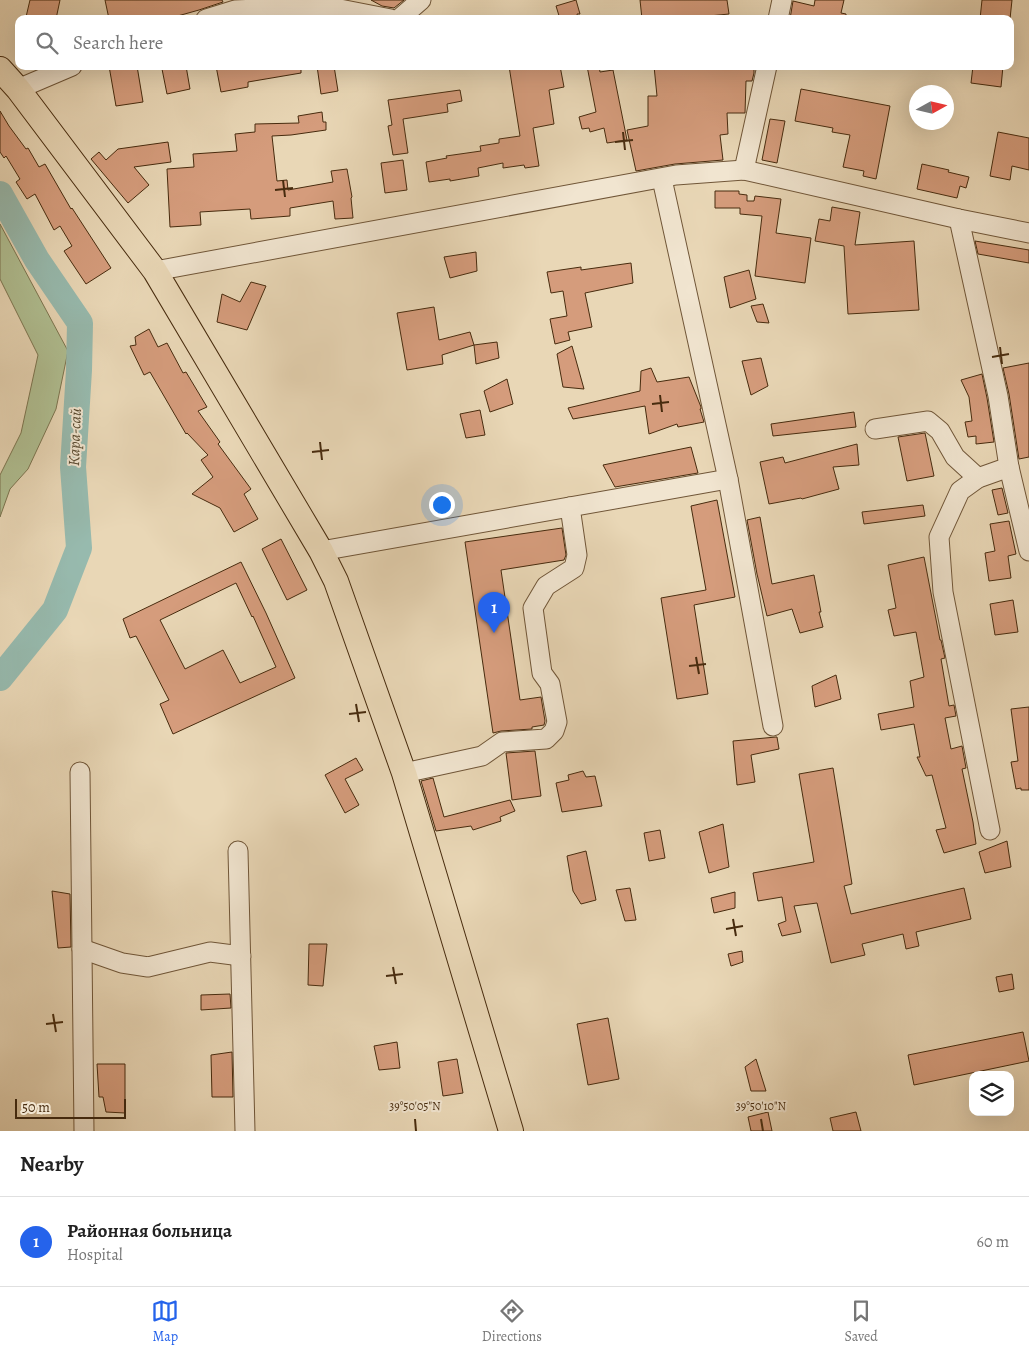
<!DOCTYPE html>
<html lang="en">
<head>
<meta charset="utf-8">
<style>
	body { margin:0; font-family:Alegreya,serif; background:#f6f6f6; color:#222 }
	.controls { position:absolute; right:15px; bottom:15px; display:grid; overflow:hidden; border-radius:10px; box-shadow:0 5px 20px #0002 }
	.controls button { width:45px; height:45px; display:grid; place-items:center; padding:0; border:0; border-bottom:1px solid #e0e0e0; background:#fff; color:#222; font:25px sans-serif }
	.compass { position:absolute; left:909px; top:85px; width:45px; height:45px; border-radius:50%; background:#fff; box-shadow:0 5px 20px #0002; rotate:82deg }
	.scale { position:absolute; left:15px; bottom:12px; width:111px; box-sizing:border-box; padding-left:5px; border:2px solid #472b0e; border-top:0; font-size:14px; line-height:18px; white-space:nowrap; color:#472b0e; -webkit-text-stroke:4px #f1e5d0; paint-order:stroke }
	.you { position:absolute; left:441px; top:504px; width:18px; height:18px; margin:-12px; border:4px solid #fff; border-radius:50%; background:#1a73e8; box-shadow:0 0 0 8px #1a73e833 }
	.badge { display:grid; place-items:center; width:32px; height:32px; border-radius:50%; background:#2563eb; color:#fff; font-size:16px; font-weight:700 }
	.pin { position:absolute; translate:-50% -41px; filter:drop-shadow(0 1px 2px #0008) }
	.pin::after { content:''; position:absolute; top:26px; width:18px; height:15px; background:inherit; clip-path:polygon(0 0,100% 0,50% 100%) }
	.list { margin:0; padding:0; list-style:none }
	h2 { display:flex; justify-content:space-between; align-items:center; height:65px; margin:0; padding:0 20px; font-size:21px }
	h2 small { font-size:16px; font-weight:400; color:#767676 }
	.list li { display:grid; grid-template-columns:32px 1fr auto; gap:15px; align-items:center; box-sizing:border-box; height:90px; padding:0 20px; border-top:1px solid #e0e0e0 }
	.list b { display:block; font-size:19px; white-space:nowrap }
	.list p { margin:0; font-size:16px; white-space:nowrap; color:#767676 }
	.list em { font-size:16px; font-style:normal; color:#767676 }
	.icon { flex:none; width:28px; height:28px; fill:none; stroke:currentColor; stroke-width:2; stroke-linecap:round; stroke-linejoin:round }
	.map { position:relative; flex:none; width:1029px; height:1131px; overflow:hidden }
	.search { position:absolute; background:#fff; box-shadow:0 5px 20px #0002; left:15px; right:15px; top:15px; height:55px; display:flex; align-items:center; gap:12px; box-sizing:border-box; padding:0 18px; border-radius:10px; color:#767676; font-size:19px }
	.sheet { height:155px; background:#fff }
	nav { display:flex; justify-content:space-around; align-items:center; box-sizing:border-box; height:70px; border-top:1px solid #e0e0e0; background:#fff; font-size:14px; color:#767676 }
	nav a { display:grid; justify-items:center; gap:2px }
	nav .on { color:#2563eb }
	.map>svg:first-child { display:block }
	.green { fill:#b0bf92; stroke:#7c7550 }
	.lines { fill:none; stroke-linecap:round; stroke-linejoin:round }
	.river { stroke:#97baae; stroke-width:26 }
	.building { fill:#d59c7c; stroke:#472b0e; fill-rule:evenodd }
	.minor-casing { stroke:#705638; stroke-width:21 }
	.major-casing { stroke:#472b0e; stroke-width:26 }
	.minor { stroke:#f1e5d0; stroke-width:19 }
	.major { stroke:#e9d7b6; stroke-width:24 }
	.ticks { fill:none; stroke:#472b0e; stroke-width:2 }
	.labels { text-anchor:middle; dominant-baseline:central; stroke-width:4; stroke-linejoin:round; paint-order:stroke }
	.water-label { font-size:16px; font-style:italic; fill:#57482e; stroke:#f1e5d0 }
	.ticks-label { font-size:12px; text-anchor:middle; fill:#472b0e; stroke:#f1e5d0; stroke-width:4; stroke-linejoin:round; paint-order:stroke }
</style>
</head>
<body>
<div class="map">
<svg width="1029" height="1131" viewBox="0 0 1029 1131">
	<rect width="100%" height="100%" fill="#e9d7b6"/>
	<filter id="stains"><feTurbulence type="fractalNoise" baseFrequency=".004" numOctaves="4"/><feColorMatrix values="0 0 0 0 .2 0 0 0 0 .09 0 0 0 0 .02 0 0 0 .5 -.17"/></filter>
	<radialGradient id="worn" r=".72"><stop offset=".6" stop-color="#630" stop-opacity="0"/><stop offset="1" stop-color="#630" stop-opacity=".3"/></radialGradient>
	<polygon class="green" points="0,224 68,351 56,409 28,469 10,489 0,517 0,475 21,433 38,355 0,279"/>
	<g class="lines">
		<polyline class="river" points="0,194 37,260 80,323 79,370 73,467 79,548 55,610 0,678"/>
	</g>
	<g class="building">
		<polygon points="30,0 60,0 56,19 32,19 26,17"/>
		<polygon points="105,0 222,0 223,2 199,10 174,17 159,19 109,19"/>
		<polygon points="371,0 404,0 394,8 382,6"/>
		<polygon points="576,0 580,14 577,14 578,19 560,19 556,6"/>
		<polygon points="640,0 727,0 729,14 679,19 642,19"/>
		<polygon points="815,0 844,0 841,13 846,14 846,19 790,19 793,1 814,6"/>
		<polygon points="982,0 1012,0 1010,19 980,19"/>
		<polygon points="109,66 137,66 143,102 116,106"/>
		<polygon points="175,66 186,66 190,89 167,94 162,69"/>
		<polygon points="216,66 301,66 301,73 248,82 248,87 221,92"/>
		<polygon points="317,66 334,66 338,91 321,94"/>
		<polygon points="509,66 560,66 564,87 549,90 554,124 533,128 539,166 525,168 524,165 503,168 503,163 478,168 479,176 450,181 450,179 429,182 426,162 447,158 446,156 481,151 480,146 499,143 499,139 520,136"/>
		<polygon points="587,66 599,66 600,72 613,70 627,140 607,143 604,128 590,132 589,128 582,129 579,117 596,112"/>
		<polygon points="654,66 754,66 754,73 752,81 746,81 745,113 727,113 728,134 720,135 723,160 675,164 636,171 627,130 648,126 648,96 657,96"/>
		<polygon points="973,66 1003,66 1001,87 971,83"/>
		<polygon points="801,89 890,106 876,179 863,176 864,171 843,167 850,135 832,132 833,128 795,121"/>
		<polygon points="460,90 462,101 447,104 448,112 403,119 408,153 393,155 388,126 392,125 388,100"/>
		<polygon points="0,111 9,126 26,149 28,148 39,167 45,164 71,209 72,208 111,268 86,284 64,251 72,246 60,226 54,230 35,194 27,199 16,182 20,179 6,156 4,158 0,152"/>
		<polygon points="322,112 323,122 326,122 326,130 291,135 272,136 277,181 287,180 288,190 333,182 331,171 347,169 352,197 351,198 353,218 335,219 333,201 290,208 290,216 251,219 250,209 200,212 201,225 170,227 167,169 194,167 193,154 237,151 235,134 255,132 255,124 299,123 298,116"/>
		<polygon points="770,119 785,121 777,163 762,160"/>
		<polygon points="998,132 1029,138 1029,170 1012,166 1010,180 990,176"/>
		<polygon points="168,142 171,162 134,167 149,185 128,203 91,159 99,152 106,160 118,149"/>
		<polygon points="403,160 407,190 385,193 381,163"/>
		<polygon points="922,164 949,170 948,172 969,177 966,188 960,186 957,198 917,189"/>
		<polygon points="715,191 739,191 739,194 747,195 747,201 754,201 755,196 781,199 776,233 811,238 805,283 755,276 762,216 740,214 740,208 715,208"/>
		<polygon points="832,207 860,212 855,245 914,241 919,310 848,314 844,246 815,241 819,219 830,221"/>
		<polygon points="975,241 1029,250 1029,263 978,254"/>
		<polygon points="476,252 477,271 450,278 444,257"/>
		<polygon points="631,263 633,283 585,293 592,327 568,332 570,340 555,344 550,319 567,316 563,291 551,293 547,272 581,267 581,270"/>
		<polygon points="749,270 756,299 730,308 724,277"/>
		<polygon points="251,282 266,286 247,330 217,322 222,294 240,302"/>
		<polygon points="763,304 769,323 757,322 751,306"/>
		<polygon points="434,307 439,340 470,332 474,345 442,355 443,364 407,370 397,313"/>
		<polygon points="149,329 158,347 167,343 183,373 186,372 207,407 198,411 220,442 218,444 251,489 244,494 258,519 234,532 220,508 192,494 213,477 201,460 208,455 187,433 186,434 150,372 144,375 130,346 136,345 135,337"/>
		<polygon points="497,342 499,358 476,364 474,345"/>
		<polygon points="572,346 584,389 563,387 557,354"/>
		<polygon points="761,358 768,386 751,395 742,361"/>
		<polygon points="1029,363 1029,457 1019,459 1009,394 1003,368"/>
		<polygon points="651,368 657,382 689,377 701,407 701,409 700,409 704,422 678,427 677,424 649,434 645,406 573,419 568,408 640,391 641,371"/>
		<polygon points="982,374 987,398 994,442 976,444 976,436 968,437 965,422 972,421 969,397 961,380"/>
		<polygon points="507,379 513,404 490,412 484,391"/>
		<polygon points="480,410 485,435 466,438 460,414"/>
		<polygon points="854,412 856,427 773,436 771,424"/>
		<polygon points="925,433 934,476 907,481 898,437"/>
		<polygon points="857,444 859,465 833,467 839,489 802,499 801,498 769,504 760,462 783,457 785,463"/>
		<polygon points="691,447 698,473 615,487 603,465"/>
		<polygon points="1002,488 1008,513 998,515 992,490"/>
		<polygon points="717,500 735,597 694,605 708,694 677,699 661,598 706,590 691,506"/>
		<polygon points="923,505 925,516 864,524 862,512"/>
		<polygon points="760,517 772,584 814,575 821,612 819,612 823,627 800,633 792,609 767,616 757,574 747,520"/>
		<polygon points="1009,521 1016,554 1008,556 1011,578 989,581 985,553 995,551 990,524"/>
		<polygon points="562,528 566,555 564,560 501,570 520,700 541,697 545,721 544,725 532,727 532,729 501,731 493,733 465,542"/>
		<polygon points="281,539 307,590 287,600 262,549"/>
		<polygon points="924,557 940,640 941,640 945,658 941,659 949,706 954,705 956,716 945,718 951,749 962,746 966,768 962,769 973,822 976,844 944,853 936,830 946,828 932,775 926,776 917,757 920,757 914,724 881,730 878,714 914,707 910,681 924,677 916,632 894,636 888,610 896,608 888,565"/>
		<path d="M 241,562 L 266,613 L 295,678 L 173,734 L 160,704 L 169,700 L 136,636 L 130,638 L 123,619 ZM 236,583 L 252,617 L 253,616 L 276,667 L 240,683 L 223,650 L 185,669 L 160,620 Z"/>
		<polygon points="1013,600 1018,632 995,635 990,604"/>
		<polygon points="836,675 841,699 815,707 812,686"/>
		<polygon points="1029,707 1029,790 1021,790 1021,788 1016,789 1011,762 1018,761 1011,709"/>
		<polygon points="776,737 777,737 779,749 751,755 755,782 737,785 733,741"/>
		<polygon points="535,751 541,796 512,800 506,753"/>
		<polygon points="356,758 363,770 345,779 359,805 345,813 325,775"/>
		<polygon points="833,768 852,884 844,886 851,914 964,888 971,919 916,932 919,946 906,949 903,934 862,944 865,955 831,963 817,903 794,906 801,932 782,936 778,924 786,921 782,897 758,901 753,873 814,862 799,774"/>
		<polygon points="583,771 586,777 595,776 602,806 562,812 556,783 569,780 568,775"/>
		<polygon points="433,778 444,817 510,800 515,811 500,817 501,821 473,830 471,826 436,831 421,781"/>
		<polygon points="723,824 729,867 709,873 699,832"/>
		<polygon points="660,830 665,858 649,861 644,833"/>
		<polygon points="1007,841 1011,867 985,873 979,852"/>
		<polygon points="586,851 596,900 581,904 573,891 567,856"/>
		<polygon points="630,888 636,920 625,921 616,890"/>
		<polygon points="52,891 70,894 71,947 58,948"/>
		<polygon points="735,892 735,908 714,913 711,898"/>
		<polygon points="309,944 327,944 323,986 308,985"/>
		<polygon points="742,951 743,962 731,966 728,954"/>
		<polygon points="1012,974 1014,989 999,992 996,977"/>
		<polygon points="230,994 231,1008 201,1010 201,995"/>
		<polygon points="608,1018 619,1079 588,1085 577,1024"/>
		<polygon points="1023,1032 1029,1061 914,1085 908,1055"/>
		<polygon points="397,1042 400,1068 379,1070 374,1046"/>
		<polygon points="232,1052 233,1097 212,1097 211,1055"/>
		<polygon points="457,1059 463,1093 443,1096 438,1062"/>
		<polygon points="756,1059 766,1091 751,1091 745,1067"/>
		<polygon points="97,1064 125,1064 125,1113 106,1112 103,1097 99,1097"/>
		<polygon points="768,1112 772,1131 751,1131 748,1117"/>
		<polygon points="856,1112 861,1131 833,1131 830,1118"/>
	</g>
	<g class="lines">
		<g class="minor-casing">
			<g id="minor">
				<polyline points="206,19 235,10 324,6 391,19"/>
				<polyline points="399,19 421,0"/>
				<polyline points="778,19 782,0"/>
				<polyline points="18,89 72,66"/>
				<polyline points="744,170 767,66"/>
				<polyline points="662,179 728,479 773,726"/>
				<polyline points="959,219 998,396 1009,467 1029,551"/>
				<polyline points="155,271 676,175 744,170 959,219 1029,233"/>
				<polyline points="875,429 928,421 940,431 955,457 978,478"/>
				<polyline points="321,551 728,479"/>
				<polyline points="80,772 84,1131"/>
				<polyline points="404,773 482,756 502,742 546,739 554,731 557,722 550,684 542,673 533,608 546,586 574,568 577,555 570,507"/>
				<polyline points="990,830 943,592 939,537 960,491 978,478 1009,467"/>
				<polyline points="238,851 245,1131"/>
				<polyline points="82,949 122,963 148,967 210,952 241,956"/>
			</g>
		</g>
		<g class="major-casing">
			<polyline id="major" points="0,69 18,89 155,271 321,551 336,581 404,773 511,1131"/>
		</g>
		<use href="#minor" class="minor"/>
		<use href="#major" class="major"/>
	</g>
	<path class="ticks" d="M 623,132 L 625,150M 615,142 L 633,140M 283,180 L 285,197M 275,190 L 293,188M 1000,347 L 1002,364M 992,357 L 1009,354M 660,395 L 662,412M 652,404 L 669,402M 320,442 L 322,460M 312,452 L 329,450M 696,657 L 699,674M 689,666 L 706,664M 356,704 L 359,722M 349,714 L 366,712M 733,919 L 736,936M 726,929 L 743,926M 393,967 L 396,984M 386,976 L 403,974M 53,1014 L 56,1032M 46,1024 L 63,1022M 415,1119 L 416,1131M 761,1119 L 763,1131"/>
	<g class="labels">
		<g class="water-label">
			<text transform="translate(75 437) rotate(-88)">Кара-сай</text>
		</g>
	</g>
	<g class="ticks-label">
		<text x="415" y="1110">39°50'05"N</text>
		<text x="761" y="1110">39°50'10"N</text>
	</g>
	<rect width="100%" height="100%" filter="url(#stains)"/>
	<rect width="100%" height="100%" fill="url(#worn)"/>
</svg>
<div class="controls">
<button><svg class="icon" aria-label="layers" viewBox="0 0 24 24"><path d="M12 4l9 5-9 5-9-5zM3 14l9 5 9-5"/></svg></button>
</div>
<svg class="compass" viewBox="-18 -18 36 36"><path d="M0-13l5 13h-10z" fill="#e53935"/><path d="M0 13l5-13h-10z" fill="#767676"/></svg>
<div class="scale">50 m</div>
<div class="you"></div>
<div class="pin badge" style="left:494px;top:633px">1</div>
<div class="search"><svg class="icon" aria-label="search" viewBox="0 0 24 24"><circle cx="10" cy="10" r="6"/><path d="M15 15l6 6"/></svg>Search here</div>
</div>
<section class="sheet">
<h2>Nearby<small></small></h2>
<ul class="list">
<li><span class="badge">1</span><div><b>Районная больница</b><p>Hospital</p></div><em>60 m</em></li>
</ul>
</section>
<nav>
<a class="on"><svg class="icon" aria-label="map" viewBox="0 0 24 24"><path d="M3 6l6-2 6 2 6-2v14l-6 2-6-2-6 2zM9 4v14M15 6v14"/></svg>Map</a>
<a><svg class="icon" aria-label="directions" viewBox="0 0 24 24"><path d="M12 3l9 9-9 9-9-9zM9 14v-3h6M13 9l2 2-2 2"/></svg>Directions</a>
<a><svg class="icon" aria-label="saved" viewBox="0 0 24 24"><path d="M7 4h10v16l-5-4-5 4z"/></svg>Saved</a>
</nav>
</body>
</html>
